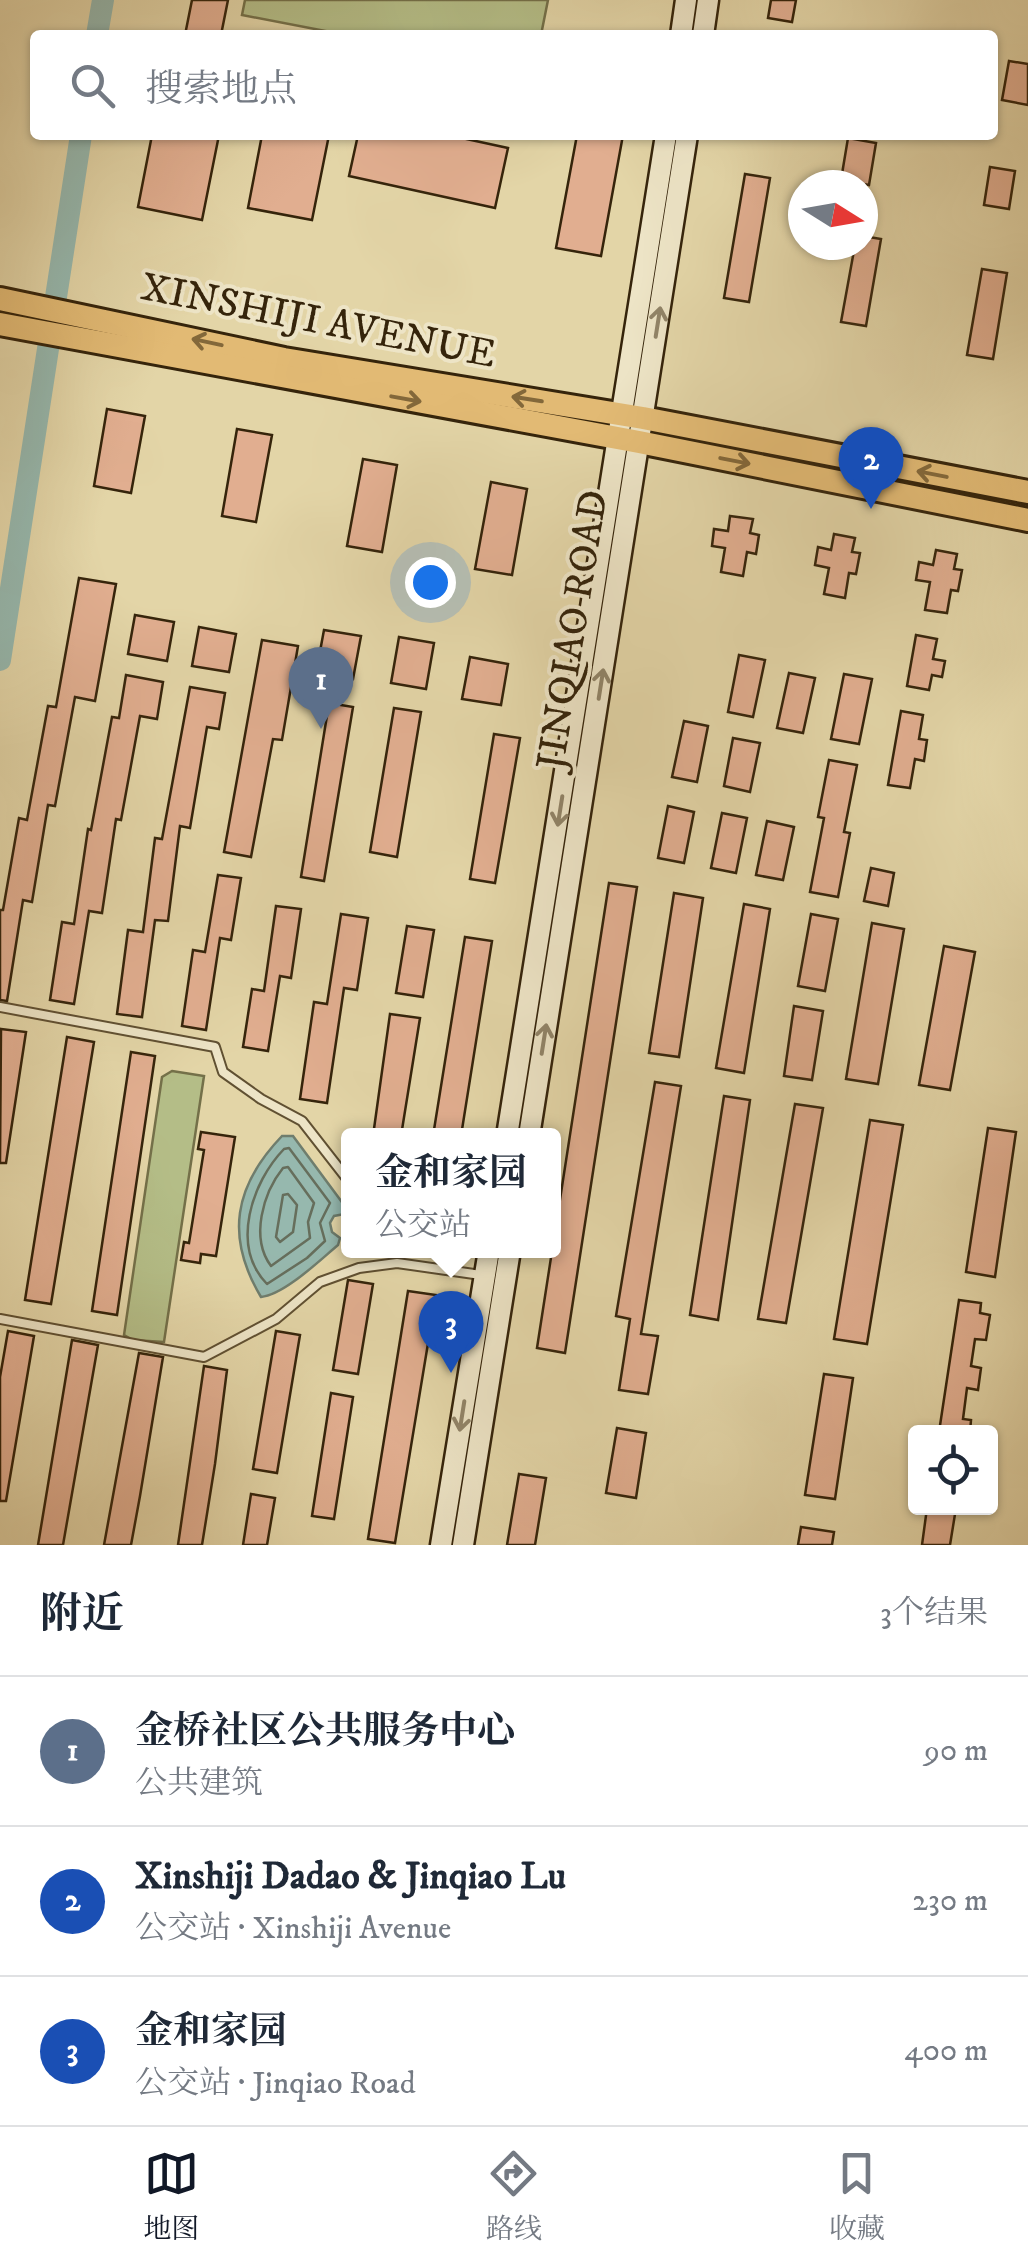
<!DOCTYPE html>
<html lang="zh">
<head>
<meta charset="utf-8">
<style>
	body { margin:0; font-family:"IM FELL DW Pica","Noto Serif SC",serif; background:#f6f6f7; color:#1f2937 }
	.controls { position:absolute; right:30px; bottom:30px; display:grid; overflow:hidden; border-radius:10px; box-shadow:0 2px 8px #0004 }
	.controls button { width:90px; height:90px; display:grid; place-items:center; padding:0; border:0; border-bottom:2px solid #e0e1e3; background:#fff; color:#1f2937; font:50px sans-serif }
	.compass { position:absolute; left:788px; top:170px; width:90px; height:90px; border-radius:50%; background:#fff; box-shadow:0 2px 8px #0004; rotate:101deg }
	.you { position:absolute; left:430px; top:582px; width:35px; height:35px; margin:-25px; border:8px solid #fff; border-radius:50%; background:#1a73e8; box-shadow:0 0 0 15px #1a73e833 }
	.badge { display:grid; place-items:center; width:65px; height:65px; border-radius:50%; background:#111827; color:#fff; font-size:32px; font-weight:700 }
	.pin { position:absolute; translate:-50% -82px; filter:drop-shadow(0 2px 5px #0008) }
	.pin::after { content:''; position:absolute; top:52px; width:35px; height:30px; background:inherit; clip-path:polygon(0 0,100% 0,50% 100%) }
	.popup { position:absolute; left:341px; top:1128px; width:220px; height:130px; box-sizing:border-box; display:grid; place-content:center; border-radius:10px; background:#fff; filter:drop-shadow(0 2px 8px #0005); font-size:32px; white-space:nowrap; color:#747a83 }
	.popup b { font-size:38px; color:#1f2937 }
	.popup::after { content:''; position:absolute; left:50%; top:100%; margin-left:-20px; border:20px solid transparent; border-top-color:#fff }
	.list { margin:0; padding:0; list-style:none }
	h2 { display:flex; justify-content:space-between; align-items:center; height:130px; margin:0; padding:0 40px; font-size:42px }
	h2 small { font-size:32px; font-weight:400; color:#747a83 }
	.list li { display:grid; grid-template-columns:65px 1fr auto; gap:30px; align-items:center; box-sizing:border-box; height:150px; padding:0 40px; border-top:2px solid #e0e1e3 }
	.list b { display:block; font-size:38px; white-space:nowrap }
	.list p { margin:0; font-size:32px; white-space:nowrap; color:#747a83 }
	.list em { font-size:32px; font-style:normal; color:#747a83 }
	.icon { flex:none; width:55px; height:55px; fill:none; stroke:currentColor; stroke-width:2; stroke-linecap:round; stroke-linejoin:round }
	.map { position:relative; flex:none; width:1028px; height:1545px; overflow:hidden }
	.search { position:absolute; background:#fff; box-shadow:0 2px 8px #0004; left:30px; right:30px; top:30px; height:110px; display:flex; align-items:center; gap:25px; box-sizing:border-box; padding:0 35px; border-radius:10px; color:#747a83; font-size:38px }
	.sheet { height:580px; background:#fff }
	nav { display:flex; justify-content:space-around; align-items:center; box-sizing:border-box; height:140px; border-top:2px solid #e0e1e3; background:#fff; font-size:28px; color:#747a83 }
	nav a { display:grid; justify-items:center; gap:5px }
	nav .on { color:#111827 }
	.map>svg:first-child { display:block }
	.green { fill:#b4bd87; stroke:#747049; stroke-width:2.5 }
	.water { fill:#96b8ae; stroke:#6f7d6d; stroke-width:2.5 }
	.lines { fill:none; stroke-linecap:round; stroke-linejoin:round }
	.shore { stroke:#666e5c; stroke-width:2.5 }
	.river { stroke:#96b8ae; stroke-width:22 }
	.building { fill:#e1ae90; stroke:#35240b; stroke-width:2.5 }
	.lane-casing { stroke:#605032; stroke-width:12 }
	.secondary-casing { stroke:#35240b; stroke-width:25 }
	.primary-casing { stroke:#35240b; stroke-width:28 }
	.lane { stroke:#ede4c6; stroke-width:8 }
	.secondary { stroke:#ede4c6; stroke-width:20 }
	.primary { stroke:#e2ba74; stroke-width:22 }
	.oneway { stroke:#918468 }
	.oneway2 { stroke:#83683a }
	.labels { text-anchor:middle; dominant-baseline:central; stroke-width:8; stroke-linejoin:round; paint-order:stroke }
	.street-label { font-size:40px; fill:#35240b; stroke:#ede4c6 }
</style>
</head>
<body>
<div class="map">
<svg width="1028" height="1545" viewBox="0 0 1028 1545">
	<rect width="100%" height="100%" fill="#e3d5a7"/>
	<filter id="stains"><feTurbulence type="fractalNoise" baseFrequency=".002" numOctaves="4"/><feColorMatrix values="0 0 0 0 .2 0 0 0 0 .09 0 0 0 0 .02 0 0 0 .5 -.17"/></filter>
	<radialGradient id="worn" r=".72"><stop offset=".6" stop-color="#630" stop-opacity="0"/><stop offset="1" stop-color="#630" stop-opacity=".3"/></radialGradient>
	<g class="green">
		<polygon points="245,0 548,0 541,35 346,35 242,15"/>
		<polygon points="172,1071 204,1076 164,1342 133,1340 124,1335 162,1077"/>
	</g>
	<path class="water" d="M 282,1136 L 293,1136 L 347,1209 L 345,1214 L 334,1216 L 330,1223 L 332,1232 L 340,1238 L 338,1245 C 320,1260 284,1295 261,1297 C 225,1237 234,1186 282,1136 Z"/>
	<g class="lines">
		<g class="shore">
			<path d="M 289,1148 L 330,1203 L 320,1223 L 325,1241 L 307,1258 L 267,1284 C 230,1246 252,1182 284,1149 Z"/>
			<path d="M 288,1167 L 314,1203 L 308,1222 L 310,1238 L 271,1266 C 250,1238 263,1193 283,1168 Z"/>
			<polygon points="288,1194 297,1205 293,1232 280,1242 276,1237 283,1195"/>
		</g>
		<g class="river">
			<polyline points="97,35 103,0"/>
			<polyline points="0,660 81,135"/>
		</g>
	</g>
	<g class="building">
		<polygon points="192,0 228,0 221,35 185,35"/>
		<polygon points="771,0 796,0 792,22 768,18"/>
		<polygon points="1009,61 1028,64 1028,105 1002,100"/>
		<polygon points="152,135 219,135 202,220 138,207"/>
		<polygon points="262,135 329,135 312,220 248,208"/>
		<polygon points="358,135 448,135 508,148 495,208 349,176"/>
		<polygon points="577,135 623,135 601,256 556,248"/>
		<polygon points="848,138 876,143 869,185 841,180"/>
		<polygon points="990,167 1015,171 1009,209 984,205"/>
		<polygon points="745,174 770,178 749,302 724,298"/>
		<polygon points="863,236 881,239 866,326 841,322 855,245 863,245"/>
		<polygon points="982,269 1007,273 993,359 967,355"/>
		<polygon points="107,409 145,416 131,493 94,486"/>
		<polygon points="237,429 272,435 256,522 222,516"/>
		<polygon points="363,459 397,465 382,552 347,546"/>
		<polygon points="491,482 527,489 512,575 475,569"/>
		<polygon points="730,516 753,519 750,533 759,535 756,554 747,552 743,576 721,572 725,548 712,546 714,529 728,531"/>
		<polygon points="834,534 855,538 852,552 860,553 856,574 849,573 845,598 824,594 829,568 815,565 818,547 831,550"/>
		<polygon points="936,550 957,554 954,569 962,570 958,591 951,590 947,613 925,610 930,582 916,580 919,562 933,565"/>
		<polygon points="79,578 116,584 95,701 75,697 55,806 48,805 32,902 23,900 7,1001 0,1000 0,910 3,910 19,818 27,820 48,706 56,707"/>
		<polygon points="135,615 174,622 167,661 128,654"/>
		<polygon points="199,627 236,634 229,672 192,666"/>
		<polygon points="324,630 361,636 353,679 316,673"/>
		<polygon points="916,635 937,639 933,659 945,661 942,677 932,675 929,690 907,686"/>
		<polygon points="399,637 434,643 426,689 391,683"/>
		<polygon points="262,640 298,646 282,740 273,739 251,857 224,852"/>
		<polygon points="739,655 765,660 753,717 728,712"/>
		<polygon points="470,657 508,664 501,705 462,699"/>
		<polygon points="789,673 815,678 803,733 777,728"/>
		<polygon points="844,674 872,679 859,744 831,739"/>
		<polygon points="126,675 163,682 157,719 140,716 121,820 116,819 102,913 89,911 74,1004 50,1000 62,922 74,924 88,829 91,830 112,717 119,718"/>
		<polygon points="190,687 225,693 219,729 207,727 190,828 180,826 168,921 155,920 142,1017 117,1014 128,930 143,932 155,838 162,839"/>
		<polygon points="329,703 353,707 324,881 301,877"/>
		<polygon points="394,708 421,712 397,857 370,852"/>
		<polygon points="901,711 923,715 919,739 927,740 924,761 915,759 910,788 888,785"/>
		<polygon points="684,721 708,726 697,782 672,777"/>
		<polygon points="494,734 520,738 495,883 470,879"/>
		<polygon points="733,738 760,743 750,792 724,786"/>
		<polygon points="829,760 857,765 844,832 850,833 838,897 810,892 824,818 818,817"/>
		<polygon points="668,806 694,812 684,863 658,858"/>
		<polygon points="722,813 747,818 736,873 711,868"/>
		<polygon points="767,821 794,827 783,880 756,875"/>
		<polygon points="871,868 894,873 888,906 864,901"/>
		<polygon points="218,875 241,878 231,940 220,938 206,1030 182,1026 193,950 205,952"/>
		<polygon points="609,883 637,887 565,1353 537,1348"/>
		<polygon points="674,893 703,898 679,1057 649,1053"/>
		<polygon points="744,904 770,909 744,1073 716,1068"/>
		<polygon points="276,906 301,909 291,978 280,976 268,1051 243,1047 252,989 264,991"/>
		<polygon points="341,914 368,918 357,990 344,988 327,1103 300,1099 314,1002 327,1004"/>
		<polygon points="811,914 838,919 825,991 798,986"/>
		<polygon points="872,923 904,929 878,1084 846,1079"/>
		<polygon points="407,926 434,930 423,997 396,993"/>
		<polygon points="465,937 492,941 461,1136 433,1136"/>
		<polygon points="944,946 975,952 950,1090 919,1085"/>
		<polygon points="794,1006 823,1011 812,1080 784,1076"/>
		<polygon points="390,1014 420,1018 401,1136 373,1136"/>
		<polygon points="1,1029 26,1032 6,1163 0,1163"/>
		<polygon points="67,1037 94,1042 51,1304 25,1300"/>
		<polygon points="131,1052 155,1056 117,1315 92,1311"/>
		<polygon points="655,1082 681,1086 641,1334 658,1336 648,1394 619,1390 630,1319 616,1316"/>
		<polygon points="724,1096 750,1100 718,1320 690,1315"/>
		<polygon points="795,1104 823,1108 786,1323 758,1319"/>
		<polygon points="870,1120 903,1125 867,1344 834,1339"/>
		<polygon points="988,1128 1016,1132 995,1277 966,1272"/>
		<polygon points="201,1132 235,1137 216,1256 201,1254 200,1263 181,1260 184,1242 189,1243 204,1150 198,1149"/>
		<polygon points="348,1280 373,1284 358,1374 333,1370"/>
		<polygon points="408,1291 436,1295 395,1543 368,1539"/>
		<polygon points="959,1300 981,1303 980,1313 990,1315 986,1340 975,1339 971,1366 981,1368 978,1390 967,1388 963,1419 971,1420 970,1432 939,1432"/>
		<polygon points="8,1331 34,1336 6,1501 0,1501 0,1377"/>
		<polygon points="276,1331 300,1335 277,1473 253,1469"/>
		<polygon points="72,1340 98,1345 63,1545 38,1545"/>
		<polygon points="139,1353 163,1357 140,1496 131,1545 104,1545"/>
		<polygon points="204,1366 227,1370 215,1464 202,1545 178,1545"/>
		<polygon points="824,1374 853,1378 835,1499 805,1495"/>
		<polygon points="331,1393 353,1397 334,1519 312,1516"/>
		<polygon points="617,1428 646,1433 636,1498 606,1493"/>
		<polygon points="519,1474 546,1478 535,1545 507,1545"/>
		<polygon points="251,1494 275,1498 267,1545 243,1545"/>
		<polygon points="927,1508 956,1508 950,1545 922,1545"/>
		<polygon points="801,1527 834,1532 832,1545 798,1545"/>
	</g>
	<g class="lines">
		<g class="lane-casing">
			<g id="lane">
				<polyline points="0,1007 215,1047 223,1072 261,1099 302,1121 348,1180"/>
				<polyline points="0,1319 204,1357 276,1319 320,1282 359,1268 397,1263 481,1275"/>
			</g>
		</g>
		<g class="secondary-casing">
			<g id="secondary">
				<polyline points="681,35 686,0"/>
				<polyline points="703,35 708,0"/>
				<polyline points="507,1136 666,135"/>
				<polyline points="529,1136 687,135"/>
				<polyline points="441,1545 489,1250"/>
				<polyline points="463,1545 510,1250"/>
			</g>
		</g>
		<g class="primary-casing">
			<g id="primary">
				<polyline points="0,299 284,359 643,418 1028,492"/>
				<polyline points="0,324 639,442 1028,520"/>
			</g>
		</g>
		<use href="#lane" class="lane"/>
		<use href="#secondary" class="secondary"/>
		<use href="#primary" class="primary"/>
	</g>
	<defs><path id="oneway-shaft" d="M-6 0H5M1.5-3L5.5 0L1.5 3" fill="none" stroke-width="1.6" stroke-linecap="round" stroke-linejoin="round" transform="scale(2.5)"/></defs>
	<g class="oneway">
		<use href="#oneway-shaft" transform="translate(658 322) rotate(-81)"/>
		<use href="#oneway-shaft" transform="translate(601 684) rotate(-81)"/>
		<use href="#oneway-shaft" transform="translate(560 811) rotate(99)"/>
		<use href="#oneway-shaft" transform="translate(544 1039) rotate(-81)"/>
		<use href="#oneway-shaft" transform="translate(462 1416) rotate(99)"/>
	</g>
	<g class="oneway2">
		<use href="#oneway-shaft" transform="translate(207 342) rotate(-168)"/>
		<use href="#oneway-shaft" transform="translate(406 399) rotate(10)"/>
		<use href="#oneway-shaft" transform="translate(527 399) rotate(-171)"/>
		<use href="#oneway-shaft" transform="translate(735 461) rotate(11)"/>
		<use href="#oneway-shaft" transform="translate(932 474) rotate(-169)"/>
	</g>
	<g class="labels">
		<g class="street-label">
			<text transform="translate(318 322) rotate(11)">XINSHIJI AVENUE</text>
			<text transform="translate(574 630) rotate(-81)">JINQIAO ROAD</text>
		</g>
	</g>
	<rect width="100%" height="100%" filter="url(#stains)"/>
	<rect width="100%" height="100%" fill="url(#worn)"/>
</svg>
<div class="controls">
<button><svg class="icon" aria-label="locate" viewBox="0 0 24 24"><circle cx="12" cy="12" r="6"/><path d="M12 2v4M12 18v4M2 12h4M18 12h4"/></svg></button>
</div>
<svg class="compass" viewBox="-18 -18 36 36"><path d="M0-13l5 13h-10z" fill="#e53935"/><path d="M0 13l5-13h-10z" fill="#747a83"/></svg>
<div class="you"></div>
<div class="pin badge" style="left:321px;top:729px;background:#5c6f8a">1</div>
<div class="pin badge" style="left:871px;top:509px;background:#1a4fb4">2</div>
<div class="pin badge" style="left:451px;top:1373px;background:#1a4fb4">3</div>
<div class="popup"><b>金和家园</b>公交站</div>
<div class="search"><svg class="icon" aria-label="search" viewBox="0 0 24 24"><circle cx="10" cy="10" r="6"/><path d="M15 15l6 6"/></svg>搜索地点</div>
</div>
<section class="sheet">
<h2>附近<small>3个结果</small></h2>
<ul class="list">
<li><span class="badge" style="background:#5c6f8a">1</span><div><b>金桥社区公共服务中心</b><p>公共建筑</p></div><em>90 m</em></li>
<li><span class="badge" style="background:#1a4fb4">2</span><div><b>Xinshiji Dadao &amp; Jinqiao Lu</b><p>公交站 · Xinshiji Avenue</p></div><em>230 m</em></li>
<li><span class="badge" style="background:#1a4fb4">3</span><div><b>金和家园</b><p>公交站 · Jinqiao Road</p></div><em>400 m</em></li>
</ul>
</section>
<nav>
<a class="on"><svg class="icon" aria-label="map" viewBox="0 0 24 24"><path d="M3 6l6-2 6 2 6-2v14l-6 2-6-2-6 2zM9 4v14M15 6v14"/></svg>地图</a>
<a><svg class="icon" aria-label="directions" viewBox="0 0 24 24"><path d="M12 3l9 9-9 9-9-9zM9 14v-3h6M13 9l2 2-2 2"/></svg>路线</a>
<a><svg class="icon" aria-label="saved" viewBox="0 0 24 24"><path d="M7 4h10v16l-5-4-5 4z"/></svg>收藏</a>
</nav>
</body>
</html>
